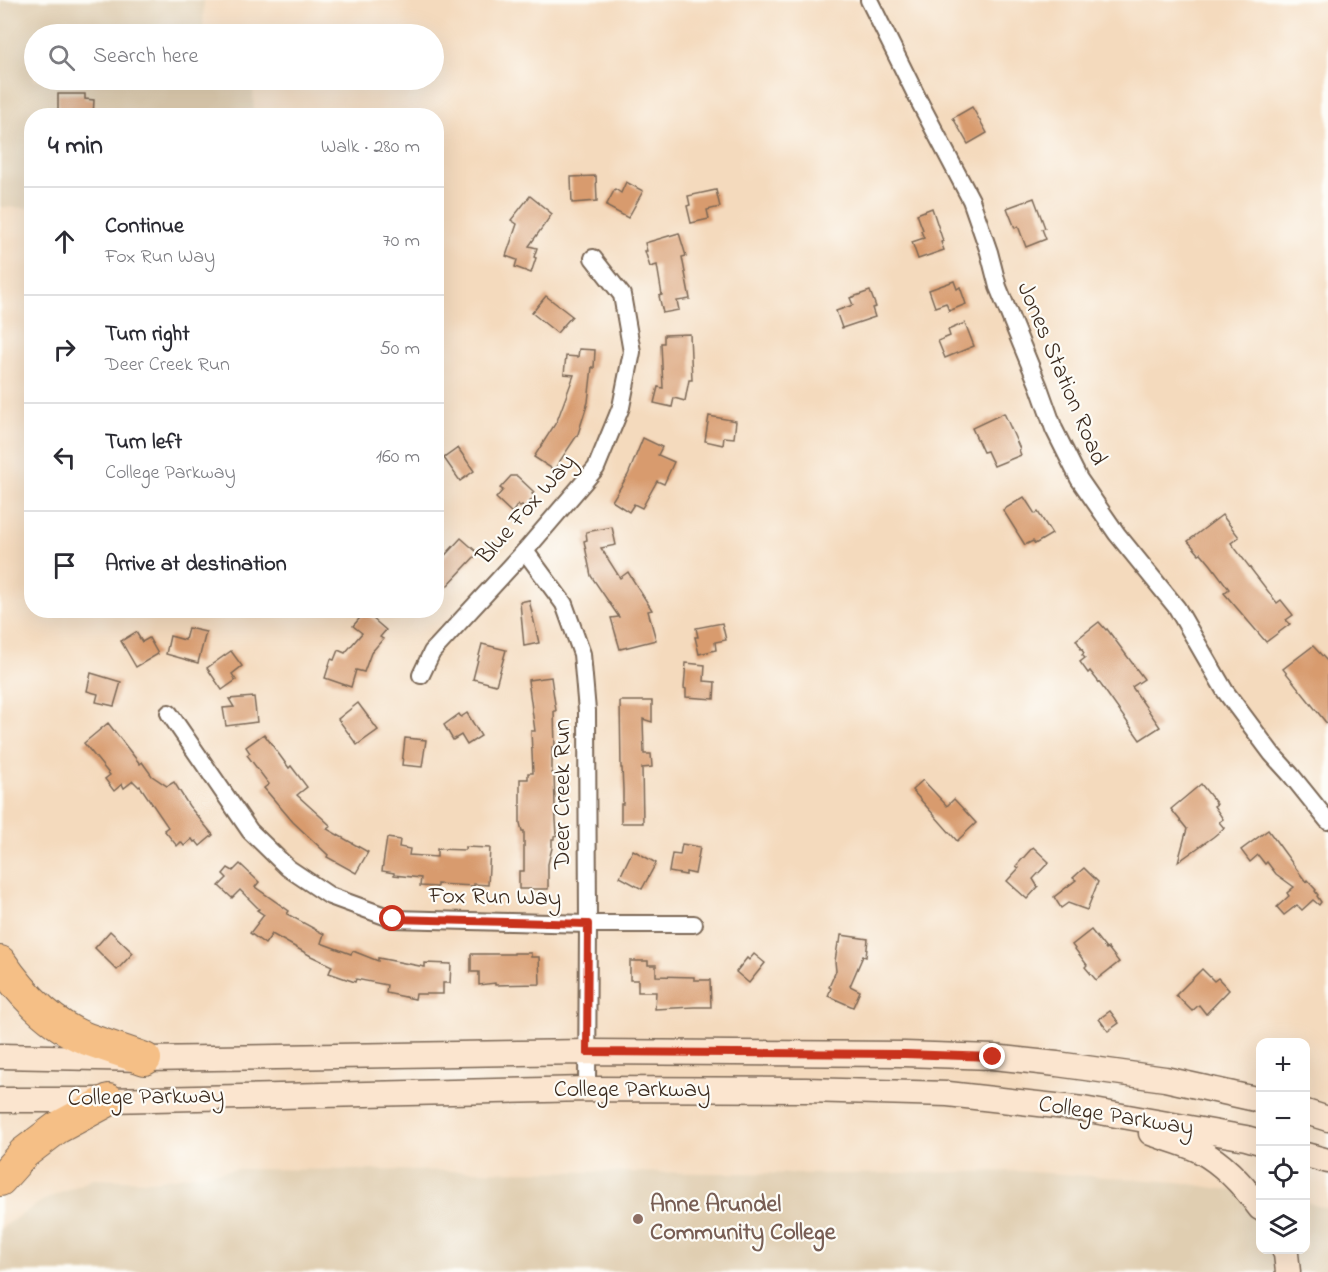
<!DOCTYPE html>
<html lang="en">
<head>
<meta charset="utf-8">
<style>
	body { margin:0; font-family:"Indie Flower",sans-serif; background:#f7f7f7; color:#2b2b33 }
	.controls { position:absolute; right:18px; bottom:18px; display:grid; overflow:hidden; border-radius:12px; box-shadow:0 6px 24px #0002 }
	.controls button { width:54px; height:54px; display:grid; place-items:center; padding:0; border:0; border-bottom:2px solid #e1e1e2; background:#fff; color:#2b2b33; font:30px sans-serif }
	.stop { position:absolute; width:18px; height:18px; margin:-14px; border:4px solid #c8321e; border-radius:50%; background:#fff }
	.stop.end { background:#c8321e; border-color:#fff; box-shadow:0 2px 6px #0008 }
	.list { margin:0; padding:0; list-style:none }
	h2 { display:flex; justify-content:space-between; align-items:center; height:78px; margin:0; padding:0 24px; font-size:26px }
	h2 small { font-size:20px; font-weight:400; color:#7c7c81 }
	.list li { display:grid; grid-template-columns:39px 1fr auto; gap:18px; align-items:center; box-sizing:border-box; height:108px; padding:0 24px; border-top:2px solid #e1e1e2 }
	.list b { display:block; font-size:22px; white-space:nowrap }
	.list p { margin:0; font-size:20px; white-space:nowrap; color:#7c7c81 }
	.list em { font-size:20px; font-style:normal; color:#7c7c81 }
	.icon { flex:none; width:33px; height:33px; fill:none; stroke:currentColor; stroke-width:2; stroke-linecap:round; stroke-linejoin:round }
	.map { position:relative; flex:none; width:1328px; height:1272px; overflow:hidden }
	.search { position:absolute; background:#fff; box-shadow:0 6px 24px #0002; left:24px; top:24px; width:420px; height:66px; display:flex; align-items:center; gap:15px; box-sizing:border-box; padding:0 21px; border-radius:33px; color:#7c7c81; font-size:22px }
	.panel { position:absolute; background:#fff; box-shadow:0 6px 24px #0002; left:24px; top:108px; width:420px; height:510px; border-radius:24px }
	.map>svg:first-child { display:block }
	.built { fill:#e0ceb1 }
	.building { fill:#d89b6e }
	.lines { fill:none; stroke-linecap:round; stroke-linejoin:round }
	.street-casing { stroke:#7c6856; stroke-width:20 }
	.secondary-casing { stroke:#7c6856; stroke-width:27 }
	.highway-casing { stroke:#7c6856; stroke-width:34 }
	.street { stroke:#fff; stroke-width:16 }
	.secondary { stroke:#fbe5cf; stroke-width:24 }
	.highway { stroke:#f5bf86; stroke-width:32 }
	.route { stroke:#c8321e; stroke-width:8 }
	.education-dot { fill:#8d6e63; stroke:#fdfcf7; stroke-width:2 }
	.labels { text-anchor:middle; dominant-baseline:central; stroke-width:4.5; stroke-linejoin:round; paint-order:stroke }
	.street-label { font-size:24px; fill:#3b2a1e; stroke:#fdfcf7 }
	.education-label { font-size:24px; font-weight:bold; fill:#785e54; stroke:#fdfcf7; text-anchor:start }
</style>
</head>
<body>
<div class="map">
<svg width="1328" height="1272" viewBox="0 0 1328 1272">
	<rect width="100%" height="100%" fill="#fdfcf7"/>
	<filter id="ink" filterUnits="userSpaceOnUse"><feTurbulence type="fractalNoise" baseFrequency=".0167" numOctaves="2"/><feDisplacementMap in="SourceGraphic" scale="12" xChannelSelector="R" yChannelSelector="G"/><feConvolveMatrix kernelMatrix="1 2 1 2 8 2 1 2 1" color-interpolation-filters="sRGB"/></filter>
	<filter id="wash" filterUnits="userSpaceOnUse"><feTurbulence type="fractalNoise" baseFrequency=".008" numOctaves="4" result="noise"/><feDisplacementMap in="SourceGraphic" scale="24" xChannelSelector="R" yChannelSelector="G"/><feGaussianBlur stdDeviation="1.35" result="paint"/><feColorMatrix in="noise" values="0 0 0 0 0 0 0 0 0 0 0 0 0 0 0 0 0 1.4 0 .05"/><feComposite in="paint" operator="in"/></filter>
	<g filter="url(#wash)">
		<rect width="100%" height="100%" fill="#f4dabd"/>
		<g class="built">
			<polygon points="0,0 204,0 203,30 209,34 34,34 34,80 253,80 254,115 32,116 31,208 0,207"/>
			<polygon points="238,1169 844,1174 1018,1171 1178,1182 1260,1195 1260,1250 1306,1250 1306,1202 1328,1209 1328,1272 0,1272 0,1229 42,1201 93,1179 151,1181"/>
		</g>
		<g id="blocks">
			<g class="building">
				<polygon points="58,94 85,94 85,99 94,100 93,116 58,116"/>
				<polygon points="972,107 987,133 968,144 953,118"/>
				<polygon points="596,176 597,201 572,203 571,177"/>
				<polygon points="626,182 643,191 628,218 606,206 615,189 621,193"/>
				<polygon points="716,190 720,207 707,210 709,219 691,223 687,206 690,205 688,196"/>
				<polygon points="530,196 552,214 529,246 537,248 534,257 536,258 531,273 515,267 517,260 506,256 517,224 511,220"/>
				<polygon points="1034,198 1045,228 1042,229 1046,239 1026,247 1018,226 1015,228 1007,208"/>
				<polygon points="932,208 943,241 941,242 944,250 918,259 912,242 924,238 921,231 923,230 917,214"/>
				<polygon points="679,233 686,256 682,257 690,299 677,301 679,310 663,313 659,296 662,295 657,265 650,267 645,251 647,251 645,243"/>
				<polygon points="954,281 957,289 960,287 966,304 949,311 946,303 935,307 929,290"/>
				<polygon points="870,291 876,307 872,308 875,317 842,328 836,311 853,305 850,298"/>
				<polygon points="546,296 572,316 557,333 532,313"/>
				<polygon points="965,323 974,346 945,358 938,341 950,336 948,330"/>
				<polygon points="690,334 692,380 689,380 685,401 674,398 672,407 654,403 658,387 663,388 661,343 664,343 664,335"/>
				<polygon points="579,349 595,350 594,368 592,367 588,402 578,434 554,470 534,457 557,421 574,375 564,374 566,356 578,357"/>
				<polygon points="1004,413 1020,449 1019,450 1021,455 994,466 987,451 983,452 972,428"/>
				<polygon points="709,416 736,421 734,438 724,437 723,445 705,441"/>
				<polygon points="643,438 662,447 658,455 674,462 664,484 657,481 642,508 634,504 629,512 612,501 628,475"/>
				<polygon points="458,448 474,471 460,481 444,458"/>
				<polygon points="511,476 517,476 534,492 532,494 535,496 524,508 522,505 520,507 518,504 512,513 496,498 503,490 500,488"/>
				<polygon points="1024,497 1035,514 1038,512 1052,534 1035,544 1033,541 1025,545 1003,510"/>
				<polygon points="1222,515 1239,537 1231,543 1277,603 1281,600 1293,615 1286,620 1290,624 1266,642 1224,593 1229,589 1211,565 1201,553 1199,554 1188,541"/>
				<polygon points="612,527 616,545 601,548 620,578 628,572 652,610 648,611 656,640 620,649 611,618 619,617 591,576 584,541 587,540 586,532"/>
				<polygon points="461,538 478,553 448,585 436,595 436,565"/>
				<polygon points="529,600 539,643 524,646 520,602"/>
				<polygon points="365,612 386,630 380,637 383,639 371,653 364,672 356,670 351,687 325,678 331,659 334,660 338,650 345,653 362,633 353,626"/>
				<polygon points="1099,622 1106,630 1107,629 1144,679 1132,687 1160,727 1140,740 1101,685 1090,671 1088,673 1080,662 1085,658 1082,655 1084,653 1081,649 1082,649 1076,640"/>
				<polygon points="722,623 726,640 715,642 716,650 699,654 695,637 698,637 696,628"/>
				<polygon points="188,628 206,632 198,663 166,654 170,636 185,640"/>
				<polygon points="136,632 142,642 149,638 158,654 136,667 121,641"/>
				<polygon points="482,644 506,650 496,685 473,679"/>
				<polygon points="1313,646 1328,662 1328,725 1283,669"/>
				<polygon points="231,651 242,666 232,674 236,680 222,690 207,668"/>
				<polygon points="686,663 705,665 704,681 715,682 714,699 686,697 686,689 684,688"/>
				<polygon points="91,673 121,682 114,706 96,702 98,694 87,691"/>
				<polygon points="551,677 556,711 554,711 555,747 552,747 552,773 554,773 555,805 557,835 554,836 554,839 552,839 552,848 548,864 548,889 519,889 519,871 524,871 524,831 522,831 520,823 520,779 528,779 528,773 533,773 531,731 535,731 528,680"/>
				<polygon points="254,697 257,722 226,726 223,708 234,707 229,699"/>
				<polygon points="620,701 652,701 652,722 643,719 644,754 651,754 652,767 642,768 643,823 621,823 621,804 623,804 623,789 622,768 621,768"/>
				<polygon points="358,703 378,730 357,745 338,719"/>
				<polygon points="467,713 481,736 467,745 461,735 453,740 444,725 459,714 461,717"/>
				<polygon points="108,723 140,764 142,762 152,776 167,786 174,782 189,806 213,835 200,846 196,841 194,842 192,839 184,846 181,842 177,846 164,830 168,827 140,786 139,787 133,781 124,788 122,784 114,791 105,779 110,775 84,743"/>
				<polygon points="264,734 289,768 291,766 307,787 297,795 331,826 327,829 368,852 356,873 327,857 328,855 293,822 264,788 269,784 247,755 250,753 246,747"/>
				<polygon points="405,738 426,740 422,767 402,765"/>
				<polygon points="923,780 947,806 954,799 976,823 957,841 912,790"/>
				<polygon points="1201,784 1217,804 1214,806 1223,819 1219,822 1224,828 1213,837 1178,862 1187,829 1171,809"/>
				<polygon points="1268,830 1306,882 1307,880 1316,890 1315,891 1318,895 1317,896 1321,902 1319,905 1313,900 1302,910 1297,905 1284,915 1277,907 1289,896 1287,893 1294,887 1276,874 1267,862 1265,864 1258,855 1250,862 1241,850"/>
				<polygon points="387,838 400,840 399,847 410,849 409,855 437,857 437,849 465,850 465,847 490,848 488,885 474,884 474,886 437,884 437,887 420,886 421,878 394,875 394,873 382,871"/>
				<polygon points="682,844 700,847 695,874 686,872 686,875 669,872 672,854 680,855"/>
				<polygon points="1033,847 1049,862 1033,879 1038,887 1027,899 1007,881 1019,868 1016,866"/>
				<polygon points="633,850 656,863 642,889 620,877"/>
				<polygon points="240,864 259,882 255,887 289,911 287,914 324,934 321,943 351,954 353,951 378,961 378,958 425,967 425,963 451,964 450,983 443,983 443,994 416,994 415,999 386,993 387,985 356,979 355,982 329,973 332,966 311,956 272,934 265,944 250,933 264,915 257,910 259,909 240,890 232,898 219,886 227,878 223,874 228,868 233,871"/>
				<polygon points="1084,868 1098,882 1087,910 1068,903 1061,908 1054,897 1076,880 1073,878"/>
				<polygon points="1091,930 1106,949 1108,948 1119,962 1096,980 1085,967 1087,965 1072,945"/>
				<polygon points="110,931 133,953 117,970 95,948"/>
				<polygon points="841,935 868,939 866,957 863,956 850,986 860,991 853,1007 828,996 831,988 829,987 836,971 835,961 838,943 840,943"/>
				<polygon points="514,953 531,953 531,957 539,957 540,984 495,985 495,983 479,985 479,972 471,972 471,954 514,954"/>
				<polygon points="754,954 765,963 749,983 736,972 747,958 749,960"/>
				<polygon points="630,961 648,961 648,965 656,965 656,976 694,977 694,980 710,980 711,1007 694,1007 655,1009 656,992 638,992 638,980 630,980"/>
				<polygon points="1202,969 1214,981 1218,978 1229,990 1206,1014 1199,1005 1192,1011 1176,995"/>
				<polygon points="1110,1011 1119,1023 1108,1031 1099,1019"/>
			</g>
		</g>
	</g>
	<g filter="url(#ink)">
		<use href="#blocks" fill-opacity="0" stroke="#7c6856" stroke-width="1.5"/>
		<g class="lines">
			<g class="street-casing">
				<g id="street">
					<polyline points="869,0 920,103 971,200 989,252 998,287 1039,387 1054,429 1079,479 1117,534 1177,608 1225,691 1272,754 1291,775 1328,821"/>
					<polyline points="525,551 564,604 582,654 587,711 588,924 587,1089"/>
					<polyline points="421,675 432,652 525,551 596,468 617,417 621,407 632,352 622,295 593,258"/>
					<polyline points="169,713 250,831 288,868 330,896 393,919 588,924 694,924"/>
				</g>
			</g>
			<g class="secondary-casing">
				<g id="secondary">
					<polyline points="0,1056 145,1059 587,1052 904,1054 993,1057 1057,1064 1165,1079 1260,1100"/>
					<polyline points="0,1100 109,1100 587,1089 806,1090 948,1094 1083,1109 1246,1138 1260,1142"/>
					<polyline points="1306,1112 1328,1119"/>
					<path d="M 1151,1133 C 1167,1139 1185,1143 1200,1151 C 1224,1164 1244,1186 1260,1208"/>
					<polyline points="1306,1155 1328,1161"/>
					<polyline points="1284,1250 1286,1254 1288,1272"/>
				</g>
			</g>
			<g class="highway-casing">
				<g id="highway">
					<path d="M 0,962 C 22,994 50,1025 87,1039 C 106,1046 126,1052 145,1059"/>
					<polyline points="0,1180 24,1153 57,1128 109,1100"/>
				</g>
			</g>
			<use href="#street" class="street"/>
			<use href="#secondary" class="secondary"/>
			<use href="#highway" class="highway"/>
		</g>
	</g>
	<g class="lines" filter="url(#ink)">
		<polyline class="route" points="393,919 588,924 587,1052 904,1054 993,1057"/>
	</g>
	<circle class="education-dot" cx="638" cy="1219" r="6"/>
	<g class="labels">
		<g class="street-label">
			<text transform="translate(1061 374) rotate(67)">Jones Station Road</text>
			<text transform="translate(527 510) rotate(-49)">Blue Fox Way</text>
			<text transform="translate(563 794) rotate(-90)">Deer Creek Run</text>
			<text transform="translate(495 898) rotate(1)">Fox Run Way</text>
			<text x="632" y="1090">College Parkway</text>
			<text transform="translate(146 1098) rotate(-1)">College Parkway</text>
			<text transform="translate(1116 1117) rotate(9)">College Parkway</text>
		</g>
		<g class="education-label">
			<text x="650" y="1205">Anne Arundel<tspan x="650" dy="28">Community College</tspan></text>
		</g>
	</g>
</svg>
<div class="controls">
<button>+</button>
<button>−</button>
<button><svg class="icon" aria-label="locate" viewBox="0 0 24 24"><circle cx="12" cy="12" r="6"/><path d="M12 2v4M12 18v4M2 12h4M18 12h4"/></svg></button>
<button><svg class="icon" aria-label="layers" viewBox="0 0 24 24"><path d="M12 4l9 5-9 5-9-5zM3 14l9 5 9-5"/></svg></button>
</div>
<div class="stop" style="left:393px;top:919px"></div>
<div class="stop end" style="left:993px;top:1057px"></div>
<div class="search"><svg class="icon" aria-label="search" viewBox="0 0 24 24"><circle cx="10" cy="10" r="6"/><path d="M15 15l6 6"/></svg>Search here</div>
<section class="panel">
<h2>4 min<small>Walk · 280 m</small></h2>
<ul class="list">
<li><svg class="icon" aria-label="ahead" viewBox="0 0 24 24"><path d="M12 20V5M6 11l6-6 6 6"/></svg><div><b>Continue</b><p>Fox Run Way</p></div><em>70 m</em></li>
<li><svg class="icon" aria-label="right" viewBox="0 0 24 24"><path d="M7 20v-9h11M14 6l5 5-5 5"/></svg><div><b>Turn right</b><p>Deer Creek Run</p></div><em>50 m</em></li>
<li><svg class="icon" aria-label="left" viewBox="0 0 24 24"><path d="M17 20v-9H6M10 6l-5 5 5 5"/></svg><div><b>Turn left</b><p>College Parkway</p></div><em>160 m</em></li>
<li><svg class="icon" aria-label="arrive" viewBox="0 0 24 24"><path d="M6 21V4h12l-3 4 3 4H6"/></svg><div><b>Arrive at destination</b></div></li>
</ul>
</section>
</div>
</body>
</html>
